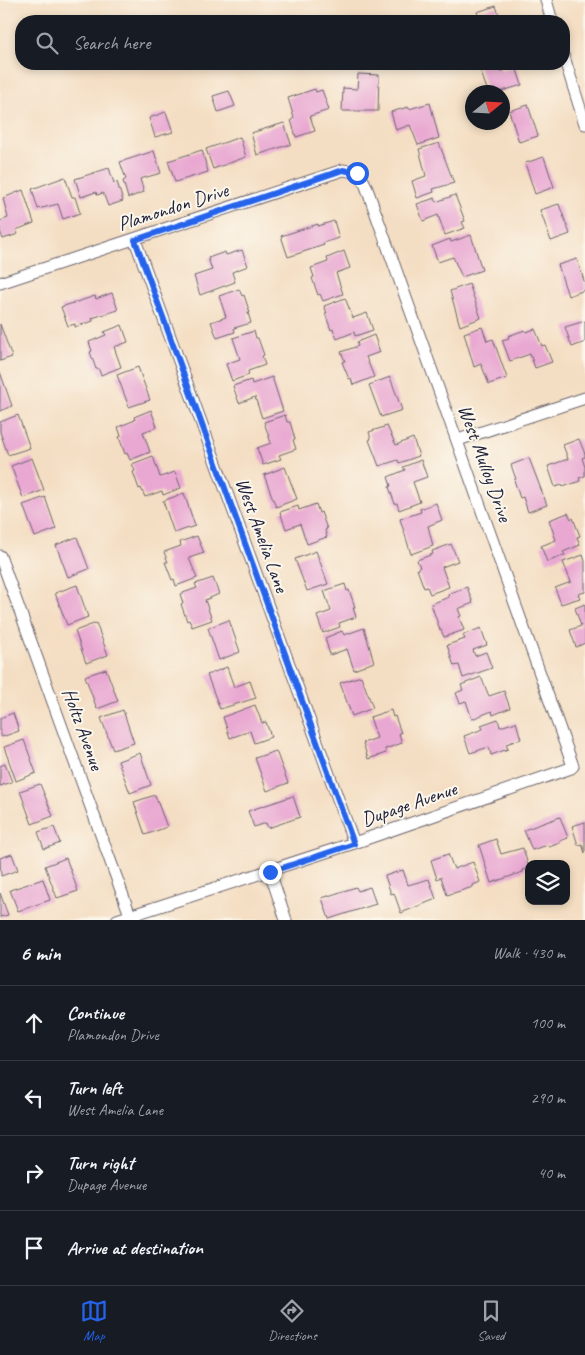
<!DOCTYPE html>
<html lang="en">
<head>
<meta charset="utf-8">
<style>
	body { margin:0; font-family:Caveat,sans-serif; background:#20242c; color:#f1f3f6 }
	.controls { position:absolute; right:15px; bottom:15px; display:grid; overflow:hidden; border-radius:10px; box-shadow:0 2px 8px #0003 }
	.controls button { width:45px; height:45px; display:grid; place-items:center; padding:0; border:0; border-bottom:1px solid #363941; background:#171b24; color:#f1f3f6; font:25px sans-serif }
	.compass { position:absolute; left:465px; top:85px; width:45px; height:45px; border-radius:50%; background:#171b24; box-shadow:0 2px 8px #0003; rotate:72deg }
	.stop { position:absolute; width:15px; height:15px; margin:-11px; border:4px solid #2563eb; border-radius:50%; background:#fff }
	.stop.end { background:#2563eb; border-color:#fff; box-shadow:0 1px 5px #0008 }
	.list { margin:0; padding:0; list-style:none }
	h2 { display:flex; justify-content:space-between; align-items:center; height:65px; margin:0; padding:0 20px; font-size:21px }
	h2 small { font-size:16px; font-weight:400; color:#9ea1a6 }
	.list li { display:grid; grid-template-columns:32px 1fr auto; gap:15px; align-items:center; box-sizing:border-box; height:75px; padding:0 20px; border-top:1px solid #363941 }
	.list b { display:block; font-size:19px; white-space:nowrap }
	.list p { margin:0; font-size:16px; white-space:nowrap; color:#9ea1a6 }
	.list em { font-size:16px; font-style:normal; color:#9ea1a6 }
	.icon { flex:none; width:28px; height:28px; fill:none; stroke:currentColor; stroke-width:2; stroke-linecap:round; stroke-linejoin:round }
	.map { position:relative; flex:none; width:585px; height:920px; overflow:hidden }
	.search { position:absolute; background:#171b24; box-shadow:0 2px 8px #0003; left:15px; right:15px; top:15px; height:55px; display:flex; align-items:center; gap:12px; box-sizing:border-box; padding:0 18px; border-radius:20px; color:#9ea1a6; font-size:19px }
	.sheet { height:365px; background:#171b24 }
	nav { display:flex; justify-content:space-around; align-items:center; box-sizing:border-box; height:70px; border-top:1px solid #363941; background:#171b24; font-size:14px; color:#9ea1a6 }
	nav a { display:grid; justify-items:center; gap:2px }
	nav .on { color:#2563eb }
	.map>svg:first-child { display:block }
	.building { fill:#e9a8d2 }
	.lines { fill:none; stroke-linecap:round; stroke-linejoin:round }
	.minor-casing { stroke:#6c646b; stroke-width:13 }
	.minor { stroke:#fff; stroke-width:11 }
	.route { stroke:#2563eb; stroke-width:6 }
	.labels { text-anchor:middle; dominant-baseline:central; stroke-width:4; stroke-linejoin:round; paint-order:stroke }
	.street-label { font-size:20px; fill:#22223b; stroke:#fbf7ec }
</style>
</head>
<body>
<div class="map">
<svg width="585" height="920" viewBox="0 0 585 920">
	<rect width="100%" height="100%" fill="#fbf7ec"/>
	<filter id="ink" filterUnits="userSpaceOnUse"><feTurbulence type="fractalNoise" baseFrequency=".02" numOctaves="2"/><feDisplacementMap in="SourceGraphic" scale="10" xChannelSelector="R" yChannelSelector="G"/><feConvolveMatrix kernelMatrix="1 2 1 2 8 2 1 2 1" color-interpolation-filters="sRGB"/></filter>
	<filter id="wash" filterUnits="userSpaceOnUse"><feTurbulence type="fractalNoise" baseFrequency=".0096" numOctaves="4" result="noise"/><feDisplacementMap in="SourceGraphic" scale="20" xChannelSelector="R" yChannelSelector="G"/><feGaussianBlur stdDeviation="1.12" result="paint"/><feColorMatrix in="noise" values="0 0 0 0 0 0 0 0 0 0 0 0 0 0 0 0 0 1.4 0 .05"/><feComposite in="paint" operator="in"/></filter>
	<g filter="url(#wash)">
		<rect width="100%" height="100%" fill="#f4dec3"/>
		<g id="blocks">
			<g class="building">
				<polygon points="496,6 501,21 480,21 477,12"/>
				<polygon points="478,64 499,64 501,71 516,67 522,85 499,92 488,92"/>
				<polygon points="358,74 379,75 378,111 342,111 343,88 357,89"/>
				<polygon points="315,89 316,92 322,90 329,110 310,116 315,131 296,137 291,120 294,118 288,98"/>
				<polygon points="229,91 235,106 218,112 213,96"/>
				<polygon points="430,103 439,138 418,145 410,125 396,130 391,112 408,107 409,109"/>
				<polygon points="528,105 538,136 519,142 509,111"/>
				<polygon points="166,112 173,132 155,137 149,118"/>
				<polygon points="284,123 291,144 257,155 251,133"/>
				<polygon points="240,137 246,157 213,169 206,149"/>
				<polygon points="439,143 454,183 433,189 434,192 417,198 412,181 426,176 419,149"/>
				<polygon points="202,150 208,172 175,182 168,161"/>
				<polygon points="154,151 161,173 140,179 144,192 128,198 123,181 126,179 120,162"/>
				<polygon points="544,157 554,187 535,194 525,163"/>
				<polygon points="109,168 114,183 117,182 123,201 108,206 103,193 97,195 96,192 81,197 75,179"/>
				<polygon points="65,177 72,197 75,197 80,213 63,219 58,204 38,209 32,189"/>
				<polygon points="23,190 34,223 16,230 18,234 3,239 0,231 0,221 8,218 3,198"/>
				<polygon points="455,195 465,221 462,222 465,228 445,235 438,215 423,221 417,204 435,198 436,202"/>
				<polygon points="559,204 570,234 551,241 540,210"/>
				<polygon points="334,221 339,238 323,243 324,245 288,257 281,236 318,224 318,226"/>
				<polygon points="471,235 482,270 462,277 453,257 438,262 432,246 450,239 451,242"/>
				<polygon points="242,250 248,266 232,272 235,282 200,295 194,276 212,270 208,258 225,252 226,255"/>
				<polygon points="344,251 350,268 336,273 343,294 323,301 320,294 318,295 312,278 314,277 311,268 328,262 327,258"/>
				<polygon points="577,259 585,284 585,290 568,296 558,265"/>
				<polygon points="469,284 481,318 460,326 450,291"/>
				<polygon points="239,289 242,296 244,295 250,313 248,313 251,323 234,328 235,332 217,338 211,322 226,317 219,296"/>
				<polygon points="112,293 118,310 92,318 93,321 75,327 75,324 68,326 61,307 95,296 96,299"/>
				<polygon points="345,298 353,318 367,313 373,330 355,336 354,332 337,339 333,329 331,330 325,313 327,313 324,306"/>
				<polygon points="585,321 585,342 572,347 565,327"/>
				<polygon points="0,324 12,357 0,361"/>
				<polygon points="122,325 128,342 114,347 121,367 101,375 98,368 96,369 90,352 92,351 89,342 106,335 104,332"/>
				<polygon points="482,327 487,341 493,339 507,378 489,384 481,364 474,367 464,333"/>
				<polygon points="535,329 542,346 545,345 552,362 535,368 530,354 510,361 502,340 509,338 508,336 525,330 526,332"/>
				<polygon points="254,331 256,338 258,338 264,355 262,356 265,365 248,371 249,375 232,381 226,364 240,359 233,338"/>
				<polygon points="374,335 380,352 366,357 374,377 353,385 351,378 349,379 342,362 345,361 341,352 358,346 357,342"/>
				<polygon points="138,367 150,400 129,407 117,375"/>
				<polygon points="0,372 12,406 0,411"/>
				<polygon points="272,377 283,411 262,418 255,397 239,403 233,386 251,380 252,384"/>
				<polygon points="390,377 402,410 381,417 369,385"/>
				<polygon points="151,410 157,427 143,432 150,452 130,460 127,453 125,454 119,437 121,436 118,427 135,420 134,417"/>
				<polygon points="18,415 30,448 8,455 0,432 0,422"/>
				<polygon points="285,415 287,422 290,422 295,439 293,440 296,449 279,455 281,459 263,465 257,448 271,443 264,422"/>
				<polygon points="387,426 396,445 413,438 419,456 399,463 398,460 379,466 369,440 371,439 369,432"/>
				<polygon points="579,439 585,454 585,457 582,458 585,467 585,476 579,478 580,481 563,487 562,485 555,487 548,466 568,459 563,445"/>
				<polygon points="153,456 160,477 175,472 181,488 163,495 162,491 145,497 141,488 139,489 133,472 135,471 132,464"/>
				<polygon points="32,458 44,490 23,498 11,466"/>
				<polygon points="529,458 547,505 528,512 523,497 520,498 514,480 516,479 511,465"/>
				<polygon points="421,460 427,477 413,482 420,502 399,510 397,503 395,504 389,487 391,486 388,477 405,470 403,467"/>
				<polygon points="285,467 297,499 276,507 264,475"/>
				<polygon points="184,493 195,526 174,533 163,501"/>
				<polygon points="45,497 56,529 35,537 23,505"/>
				<polygon points="436,503 442,520 428,526 433,546 411,554 400,519 421,512 420,509"/>
				<polygon points="316,504 319,513 321,512 327,529 325,530 327,537 307,544 300,524 286,529 280,512 298,506 299,510"/>
				<polygon points="568,513 571,519 573,518 580,536 577,537 580,545 563,552 565,555 547,562 541,546 556,540 549,520"/>
				<polygon points="197,536 204,553 189,558 197,578 176,586 174,579 172,580 165,562 168,562 164,552 181,546 180,542"/>
				<polygon points="77,537 89,569 68,577 56,545"/>
				<polygon points="451,544 458,561 442,567 449,587 430,594 427,587 424,588 417,569 420,567 417,560 433,554 432,551"/>
				<polygon points="316,551 328,584 307,591 295,559"/>
				<polygon points="583,555 585,561 585,592 578,594 580,598 561,604 555,588 571,582 563,562"/>
				<polygon points="213,578 219,594 205,600 212,620 192,627 189,620 187,621 181,604 183,603 180,594 197,588 195,584"/>
				<polygon points="345,584 347,591 349,590 355,607 353,608 356,617 339,623 340,627 323,633 317,616 331,611 324,591"/>
				<polygon points="77,585 88,617 67,625 55,593"/>
				<polygon points="467,587 473,603 458,609 461,616 459,617 464,630 444,637 441,630 440,630 431,604 449,597 448,594"/>
				<polygon points="585,604 585,643 576,647 570,630 581,626 575,608"/>
				<polygon points="229,620 240,652 219,660 208,628"/>
				<polygon points="96,623 108,655 86,663 75,631"/>
				<polygon points="364,628 374,662 354,670 347,649 330,655 325,638 342,631 344,635"/>
				<polygon points="481,628 487,645 473,650 475,656 486,652 492,668 463,678 459,665 454,666 447,645 465,639 463,635"/>
				<polygon points="227,667 234,687 250,681 256,698 220,709 207,675"/>
				<polygon points="106,669 118,701 97,709 85,676"/>
				<polygon points="361,676 373,708 352,716 340,683"/>
				<polygon points="481,677 489,696 504,691 510,708 493,715 492,711 472,719 466,701 460,703 456,693 463,690 461,685"/>
				<polygon points="255,705 262,723 266,722 271,737 254,743 250,731 230,738 223,717"/>
				<polygon points="123,710 134,743 113,750 101,718"/>
				<polygon points="391,710 393,717 395,716 401,733 399,734 402,743 385,749 386,753 368,759 363,743 377,738 370,717"/>
				<polygon points="13,713 19,731 2,737 0,734 0,718"/>
				<polygon points="498,719 500,727 516,722 521,739 506,744 508,749 491,755 489,747 470,753 464,736 483,729 481,725"/>
				<polygon points="24,740 36,773 16,781 4,747"/>
				<polygon points="276,751 288,783 267,791 255,758"/>
				<polygon points="140,753 151,785 130,793 118,761"/>
				<polygon points="5,764 12,782 0,786 0,766"/>
				<polygon points="40,784 53,816 32,824 20,791"/>
				<polygon points="155,795 167,827 145,835 134,802"/>
				<polygon points="293,796 300,817 268,828 266,823 254,827 248,811"/>
				<polygon points="560,817 568,838 560,841 560,843 549,847 548,845 532,850 524,830"/>
				<polygon points="585,822 585,853 582,844 578,845 572,826"/>
				<polygon points="54,827 60,843 44,849 38,832"/>
				<polygon points="496,839 501,854 523,848 529,868 523,870 523,872 491,883 479,845"/>
				<polygon points="12,854 18,870 1,876 0,858"/>
				<polygon points="448,854 454,869 473,862 480,882 473,885 473,887 447,895 441,877 437,879 431,860"/>
				<polygon points="66,858 78,891 57,898 45,866"/>
				<polygon points="403,870 408,885 429,879 436,899 401,913 394,893 391,894 385,876"/>
				<polygon points="43,879 50,900 18,911 10,890"/>
				<polygon points="356,887 358,891 370,887 376,904 329,919 322,898"/>
				<polygon points="0,893 8,915 0,917"/>
			</g>
		</g>
	</g>
	<g filter="url(#ink)">
		<use href="#blocks" fill-opacity="0" stroke="#6c646b" stroke-width="1"/>
		<g class="lines">
			<g class="minor-casing">
				<g id="minor">
					<polyline points="546,0 552,21"/>
					<polyline points="564,57 585,124"/>
					<polyline points="135,240 354,843"/>
					<path d="M 0,283 L 343,170 C 355,171 361,175 366,186 L 573,766 L 571,768 L 354,843 L 117,920"/>
					<polyline points="458,440 585,398"/>
					<polyline points="0,556 130,915"/>
					<polyline points="270,872 286,920"/>
				</g>
			</g>
			<use href="#minor" class="minor"/>
		</g>
	</g>
	<g class="lines" filter="url(#ink)">
		<polyline class="route" points="270,872 354,844 135,240 343,170 357,173"/>
	</g>
	<g class="labels">
		<g class="street-label">
			<text transform="translate(173 207) rotate(-18)">Plamondon Drive</text>
			<text transform="translate(485 463) rotate(70)">West Mulloy Drive</text>
			<text transform="translate(262 535) rotate(70)">West Amelia Lane</text>
			<text transform="translate(83 729) rotate(70)">Holtz Avenue</text>
			<text transform="translate(409 804) rotate(-19)">Dupage Avenue</text>
		</g>
	</g>
</svg>
<div class="controls">
<button><svg class="icon" aria-label="layers" viewBox="0 0 24 24"><path d="M12 4l9 5-9 5-9-5zM3 14l9 5 9-5"/></svg></button>
</div>
<svg class="compass" viewBox="-18 -18 36 36"><path d="M0-13l5 13h-10z" fill="#e53935"/><path d="M0 13l5-13h-10z" fill="#9ea1a6"/></svg>
<div class="stop" style="left:357px;top:173px"></div>
<div class="stop end" style="left:270px;top:872px"></div>
<div class="search"><svg class="icon" aria-label="search" viewBox="0 0 24 24"><circle cx="10" cy="10" r="6"/><path d="M15 15l6 6"/></svg>Search here</div>
</div>
<section class="sheet">
<h2>6 min<small>Walk · 430 m</small></h2>
<ul class="list">
<li><svg class="icon" aria-label="ahead" viewBox="0 0 24 24"><path d="M12 20V5M6 11l6-6 6 6"/></svg><div><b>Continue</b><p>Plamondon Drive</p></div><em>100 m</em></li>
<li><svg class="icon" aria-label="left" viewBox="0 0 24 24"><path d="M17 20v-9H6M10 6l-5 5 5 5"/></svg><div><b>Turn left</b><p>West Amelia Lane</p></div><em>290 m</em></li>
<li><svg class="icon" aria-label="right" viewBox="0 0 24 24"><path d="M7 20v-9h11M14 6l5 5-5 5"/></svg><div><b>Turn right</b><p>Dupage Avenue</p></div><em>40 m</em></li>
<li><svg class="icon" aria-label="arrive" viewBox="0 0 24 24"><path d="M6 21V4h12l-3 4 3 4H6"/></svg><div><b>Arrive at destination</b></div></li>
</ul>
</section>
<nav>
<a class="on"><svg class="icon" aria-label="map" viewBox="0 0 24 24"><path d="M3 6l6-2 6 2 6-2v14l-6 2-6-2-6 2zM9 4v14M15 6v14"/></svg>Map</a>
<a><svg class="icon" aria-label="directions" viewBox="0 0 24 24"><path d="M12 3l9 9-9 9-9-9zM9 14v-3h6M13 9l2 2-2 2"/></svg>Directions</a>
<a><svg class="icon" aria-label="saved" viewBox="0 0 24 24"><path d="M7 4h10v16l-5-4-5 4z"/></svg>Saved</a>
</nav>
</body>
</html>
